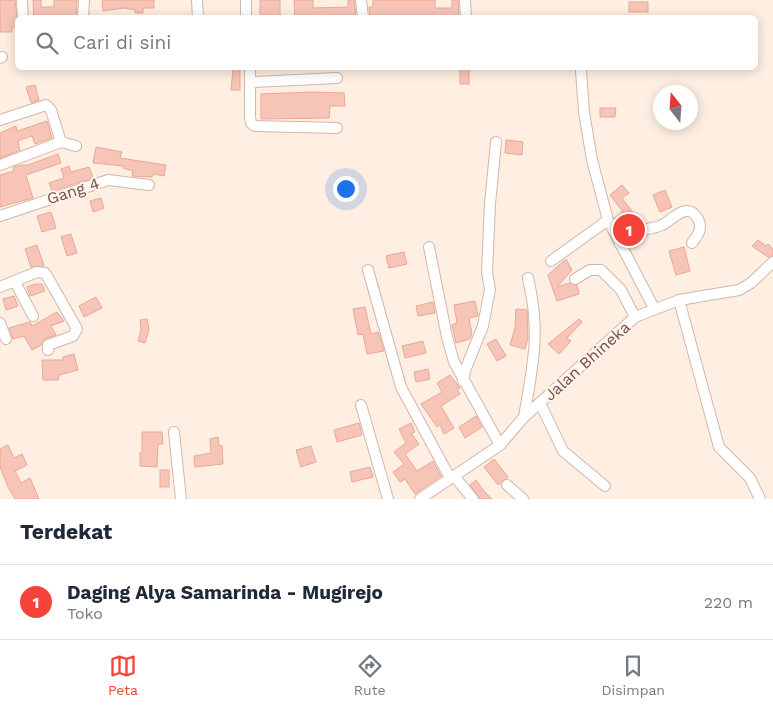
<!DOCTYPE html>
<html lang="id">
<head>
<meta charset="utf-8">
<style>
	body { margin:0; font-family:"Work Sans",sans-serif; background:#f2f2f3; color:#1f2937 }
	.compass { position:absolute; left:653px; top:85px; width:45px; height:45px; border-radius:50%; background:#fff; box-shadow:0 2px 12px #0003; rotate:343deg }
	.you { position:absolute; left:345px; top:188px; width:18px; height:18px; margin:-12px; border:4px solid #fff; border-radius:50%; background:#1a73e8; box-shadow:0 0 0 8px #1a73e833 }
	.badge { display:grid; place-items:center; width:32px; height:32px; border-radius:50%; background:#f6433a; color:#fff; font-size:16px; font-weight:700 }
	.pin { position:absolute; translate:-50% -50%; border:2px solid #fff; box-shadow:0 1px 5px #0006 }
	.list { margin:0; padding:0; list-style:none }
	h2 { display:flex; justify-content:space-between; align-items:center; height:65px; margin:0; padding:0 20px; font-size:21px }
	h2 small { font-size:16px; font-weight:400; color:#747a83 }
	.list li { display:grid; grid-template-columns:32px 1fr auto; gap:15px; align-items:center; box-sizing:border-box; height:75px; padding:0 20px; border-top:1px solid #e0e1e3 }
	.list b { display:block; font-size:19px; white-space:nowrap }
	.list p { margin:0; font-size:16px; white-space:nowrap; color:#747a83 }
	.list em { font-size:16px; font-style:normal; color:#747a83 }
	.icon { flex:none; width:28px; height:28px; fill:none; stroke:currentColor; stroke-width:2; stroke-linecap:round; stroke-linejoin:round }
	.map { position:relative; flex:none; width:773px; height:499px; overflow:hidden }
	.search { position:absolute; background:#fff; box-shadow:0 2px 12px #0003; left:15px; right:15px; top:15px; height:55px; display:flex; align-items:center; gap:12px; box-sizing:border-box; padding:0 18px; border-radius:8px; color:#747a83; font-size:19px }
	.sheet { height:140px; background:#fff }
	nav { display:flex; justify-content:space-around; align-items:center; box-sizing:border-box; height:70px; border-top:1px solid #e0e1e3; background:#fff; font-size:14px; color:#747a83 }
	nav a { display:grid; justify-items:center; gap:2px }
	nav .on { color:#f6433a }
	.map>svg:first-child { display:block }
	.building { fill:#f7c5b7; stroke:#eba796 }
	.lines { fill:none; stroke-linecap:round; stroke-linejoin:round }
	.minor-casing { stroke:#d3b6aa; stroke-width:12 }
	.minor { stroke:#fff; stroke-width:10 }
	.labels { text-anchor:middle; dominant-baseline:central; stroke-width:4; stroke-linejoin:round; paint-order:stroke }
	.street-label { font-size:16px; fill:#794f46; stroke:#fff4eb }
</style>
</head>
<body>
<div class="map">
<svg width="773" height="499" viewBox="0 0 773 499">
	<rect width="100%" height="100%" fill="#ffefe2"/>
	<g class="building">
		<polygon points="0,0 15,0 18,27 12,27 12,32 0,32"/>
		<polygon points="33,0 41,0 41,7 54,7 54,0 77,0 76,18 34,17"/>
		<polygon points="102,0 154,0 154,8 143,8 143,13 135,13 135,10 124,8 103,11"/>
		<rect x="260" y="0" width="20" height="18"/>
		<polygon points="294,0 313,0 313,8 348,7 348,0 354,0 356,18 295,18"/>
		<polygon points="373,0 435,0 435,8 452,8 452,0 458,0 459,18 370,18 369,7 373,7"/>
		<rect x="629" y="2" width="19" height="10"/>
		<rect x="460" y="68" width="9" height="16"/>
		<polygon points="233,69 240,69 240,90 231,90"/>
		<polygon points="35,85 39,100 31,103 26,87"/>
		<polygon points="312,92 344,93 345,106 330,106 329,118 261,119 261,94"/>
		<polygon points="600,108 616,108 615,117 600,117"/>
		<polygon points="47,121 52,138 35,144 32,136 20,140 18,142 20,150 0,158 0,133 16,126 17,131"/>
		<polygon points="506,140 523,142 522,155 505,153"/>
		<polygon points="96,147 122,152 120,158 166,165 164,176 153,174 152,177 132,176 133,171 123,168 123,166 93,163"/>
		<polygon points="58,154 61,163 26,175 33,198 0,207 0,175 14,171 13,167 21,165 28,165"/>
		<polygon points="69,166 71,172 89,167 93,178 52,191 49,183 64,178 61,169"/>
		<polygon points="622,185 629,193 622,198 634,214 628,219 634,226 623,233 615,218 623,212 610,195"/>
		<polygon points="665,190 672,207 660,212 653,195"/>
		<polygon points="101,198 104,208 93,212 90,201"/>
		<polygon points="51,212 56,228 42,232 37,216"/>
		<polygon points="71,234 77,253 67,256 61,237"/>
		<polygon points="758,240 766,246 768,244 773,249 773,255 768,257 752,246"/>
		<polygon points="37,245 44,266 31,267 25,249"/>
		<polygon points="684,247 690,271 676,275 669,251"/>
		<polygon points="404,252 407,264 389,268 386,256"/>
		<polygon points="566,259 572,270 557,287 570,283 577,285 579,294 557,301 548,275"/>
		<polygon points="35,284 42,284 45,291 30,296 27,287"/>
		<polygon points="14,296 18,306 6,310 3,299"/>
		<polygon points="96,297 102,308 84,317 79,306"/>
		<polygon points="475,301 478,316 469,318 472,334 470,339 456,343 452,325 457,323 454,305"/>
		<polygon points="433,302 435,313 418,316 416,306"/>
		<polygon points="365,307 371,334 378,332 384,351 367,354 363,334 358,335 353,309"/>
		<polygon points="516,309 527,310 528,338 525,349 510,345 515,328"/>
		<polygon points="57,312 64,321 51,326 56,335 45,339 41,345 32,350 24,336 13,339 9,328 30,322 32,326"/>
		<polygon points="147,319 149,330 145,343 138,341 141,330 140,320"/>
		<polygon points="579,319 582,322 567,338 571,341 559,354 548,344"/>
		<polygon points="496,339 506,356 497,361 487,344"/>
		<polygon points="423,341 426,353 405,358 402,346"/>
		<polygon points="74,354 78,370 59,375 58,380 43,380 42,360 63,360 63,357"/>
		<polygon points="428,369 430,379 416,382 414,372"/>
		<polygon points="450,375 460,388 457,389 460,394 441,406 454,428 444,434 440,425 437,427 421,404 442,392 437,383"/>
		<polygon points="476,416 482,427 465,438 459,427"/>
		<polygon points="359,423 362,435 337,442 334,430"/>
		<polygon points="411,423 415,432 411,433 419,444 405,454 417,471 433,461 441,476 415,494 405,479 400,482 393,472 404,464 394,452 406,443 399,429"/>
		<polygon points="142,432 162,432 163,444 158,444 157,467 140,466 140,453 142,453"/>
		<polygon points="218,437 219,446 222,445 223,464 195,467 194,456 211,453 210,439"/>
		<polygon points="8,445 14,458 22,454 27,465 15,471 21,483 30,478 39,499 15,499 8,487 0,467 0,449"/>
		<polygon points="311,446 316,462 301,467 296,450"/>
		<polygon points="494,459 508,477 498,485 484,467"/>
		<polygon points="370,467 373,477 352,482 350,472"/>
		<rect x="160" y="470" width="9" height="17"/>
		<polygon points="476,480 483,490 492,499 480,499 470,485"/>
	</g>
	<g class="lines">
		<g class="minor-casing">
			<g id="minor">
				<polyline points="22,0 23,18"/>
				<polyline points="197,0 198,18"/>
				<polyline points="246,0 246,18"/>
				<polyline points="361,0 363,18"/>
				<polyline points="465,0 466,18"/>
				<polyline points="83,18 84,0"/>
				<polyline points="0,58 2,57"/>
				<polyline points="250,68 250,117 251,123 255,126 337,128"/>
				<polyline points="581,71 584,112 592,160 608,220 654,308"/>
				<polyline points="252,82 337,78"/>
				<polyline points="0,120 46,105 51,110 61,142 76,146"/>
				<polyline points="0,165 61,142"/>
				<polyline points="0,216 108,180 149,185"/>
				<path d="M 620,244 C 627,239 635,232 644,230 C 650,228 656,228 662,225 C 673,220 687,200 698,219 C 703,229 698,235 692,243"/>
				<polyline points="429,247 447,337 454,362 500,445"/>
				<polyline points="551,261 608,220"/>
				<polyline points="368,270 401,387 450,478"/>
				<polyline points="575,279 590,270 601,270 621,290 635,317"/>
				<polyline points="15,282 33,316"/>
				<polyline points="0,287 37,272 45,273 47,276 77,329 73,336 48,345 48,350"/>
				<polyline points="679,300 719,447 750,478 760,499"/>
				<polyline points="0,323 6,339"/>
				<polyline points="463,381 466,368 483,326 490,289 487,272 490,204 496,142"/>
				<polyline points="540,403 563,451 605,486"/>
				<polyline points="361,405 388,499"/>
				<path d="M 524,417 C 533,364 541,332 528,278"/>
				<polyline points="174,432 181,499"/>
				<polyline points="454,476 473,499"/>
				<polyline points="507,485 523,499"/>
				<polyline points="420,499 500,445 524,417 635,317 679,300 739,290 751,283 773,262"/>
			</g>
		</g>
		<use href="#minor" class="minor"/>
	</g>
	<g class="labels">
		<g class="street-label">
			<text transform="translate(73 191) rotate(-18)">Gang 4</text>
			<text transform="translate(587 361) rotate(-42)">Jalan Bhineka</text>
		</g>
	</g>
</svg>
<svg class="compass" viewBox="-18 -18 36 36"><path d="M0-13l5 13h-10z" fill="#e53935"/><path d="M0 13l5-13h-10z" fill="#747a83"/></svg>
<div class="you"></div>
<div class="pin badge" style="left:629px;top:230px">1</div>
<div class="search"><svg class="icon" aria-label="search" viewBox="0 0 24 24"><circle cx="10" cy="10" r="6"/><path d="M15 15l6 6"/></svg>Cari di sini</div>
</div>
<section class="sheet">
<h2>Terdekat<small></small></h2>
<ul class="list">
<li><span class="badge">1</span><div><b>Daging Alya Samarinda - Mugirejo</b><p>Toko</p></div><em>220 m</em></li>
</ul>
</section>
<nav>
<a class="on"><svg class="icon" aria-label="map" viewBox="0 0 24 24"><path d="M3 6l6-2 6 2 6-2v14l-6 2-6-2-6 2zM9 4v14M15 6v14"/></svg>Peta</a>
<a><svg class="icon" aria-label="directions" viewBox="0 0 24 24"><path d="M12 3l9 9-9 9-9-9zM9 14v-3h6M13 9l2 2-2 2"/></svg>Rute</a>
<a><svg class="icon" aria-label="saved" viewBox="0 0 24 24"><path d="M7 4h10v16l-5-4-5 4z"/></svg>Disimpan</a>
</nav>
</body>
</html>
